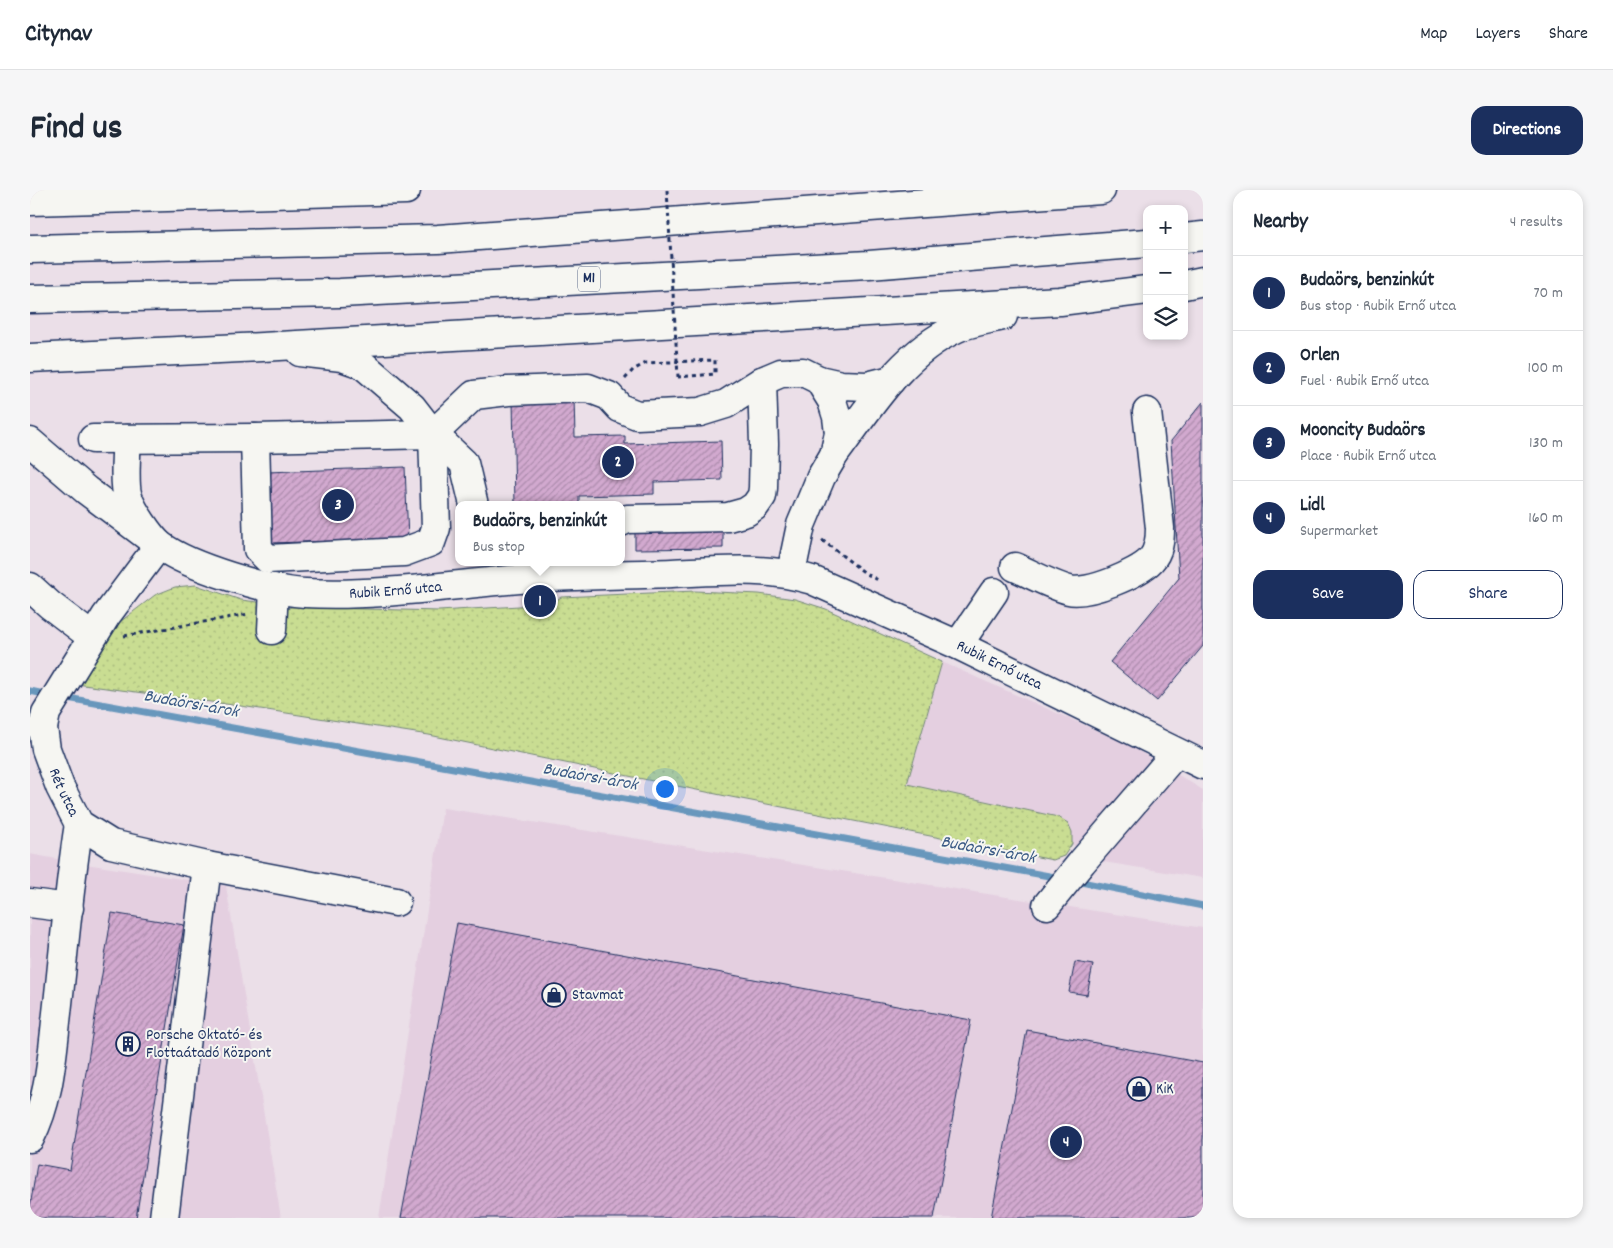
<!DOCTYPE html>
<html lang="en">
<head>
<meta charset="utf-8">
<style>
	body { margin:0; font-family:Dekko,sans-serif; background:#f6f6f7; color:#1f2937 }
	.controls { position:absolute; right:15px; top:15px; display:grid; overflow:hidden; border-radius:10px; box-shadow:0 2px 8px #0003 }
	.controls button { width:45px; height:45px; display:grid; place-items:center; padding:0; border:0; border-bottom:1px solid #e0e1e3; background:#fff; color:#1f2937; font:25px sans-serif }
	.you { position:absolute; left:634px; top:598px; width:18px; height:18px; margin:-12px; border:4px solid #fff; border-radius:50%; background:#1a73e8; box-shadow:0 0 0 8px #1a73e833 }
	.badge { display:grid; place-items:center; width:32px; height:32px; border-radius:50%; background:#1b2f5e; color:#fff; font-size:16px; font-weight:700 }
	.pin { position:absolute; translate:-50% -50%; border:2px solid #fff; box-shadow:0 1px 5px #0006 }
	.popup { position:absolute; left:425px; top:311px; width:170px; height:65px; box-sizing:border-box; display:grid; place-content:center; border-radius:10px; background:#fff; filter:drop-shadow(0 1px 4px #0005); font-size:16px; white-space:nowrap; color:#747a83 }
	.popup b { font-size:19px; color:#1f2937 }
	.popup::after { content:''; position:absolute; left:50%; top:100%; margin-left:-10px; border:10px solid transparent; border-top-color:#fff }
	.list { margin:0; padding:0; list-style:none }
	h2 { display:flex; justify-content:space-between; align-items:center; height:65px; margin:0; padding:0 20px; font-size:21px }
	h2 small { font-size:16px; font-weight:400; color:#747a83 }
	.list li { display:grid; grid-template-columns:32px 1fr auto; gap:15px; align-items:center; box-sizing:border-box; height:75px; padding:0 20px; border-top:1px solid #e0e1e3 }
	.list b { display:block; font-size:19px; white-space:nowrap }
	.list p { margin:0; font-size:16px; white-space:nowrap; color:#747a83 }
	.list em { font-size:16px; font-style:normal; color:#747a83 }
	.actions { display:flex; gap:10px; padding:15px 20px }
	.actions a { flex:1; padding:11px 0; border:1px solid #1b2f5e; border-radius:15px; text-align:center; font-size:18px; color:#1b2f5e }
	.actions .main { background:#1b2f5e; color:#fff }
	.icon { flex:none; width:28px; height:28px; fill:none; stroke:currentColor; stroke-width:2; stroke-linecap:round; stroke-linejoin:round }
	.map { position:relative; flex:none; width:1173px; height:1028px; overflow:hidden; border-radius:15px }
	header { display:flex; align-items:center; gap:30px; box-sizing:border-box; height:70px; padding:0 25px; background:#fff; border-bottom:1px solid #e0e1e3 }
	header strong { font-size:24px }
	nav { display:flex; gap:28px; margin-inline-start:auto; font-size:18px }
	.intro { display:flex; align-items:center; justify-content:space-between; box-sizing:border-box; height:120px; padding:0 30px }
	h1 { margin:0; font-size:35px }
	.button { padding:12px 22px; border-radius:15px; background:#1b2f5e; color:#fff; font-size:18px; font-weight:700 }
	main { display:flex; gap:30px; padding:0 30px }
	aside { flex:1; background:#fff; border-radius:15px; box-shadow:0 2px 8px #0003 }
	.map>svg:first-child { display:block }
	.built { fill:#e4cfe0 }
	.grass { fill:url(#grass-dots); stroke:#728678 }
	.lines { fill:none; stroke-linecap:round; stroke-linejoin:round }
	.stream { stroke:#6797bc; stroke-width:7 }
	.building { fill:url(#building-hatch); stroke:#1b2f5e }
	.minor-casing { stroke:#1b2f5e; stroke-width:31 }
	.highway-casing { stroke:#1b2f5e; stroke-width:31 }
	.path { stroke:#1b2f5e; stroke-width:3; stroke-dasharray:4 4; stroke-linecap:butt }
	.minor { stroke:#f6f6f2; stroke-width:28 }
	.highway { stroke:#f6f6f2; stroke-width:28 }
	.path-bridge { stroke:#1b2f5e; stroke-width:3; stroke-dasharray:4 4; stroke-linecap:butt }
	.labels { text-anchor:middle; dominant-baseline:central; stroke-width:4; stroke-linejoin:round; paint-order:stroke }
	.shield { fill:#f6f6f2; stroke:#5d6b8a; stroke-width:1 }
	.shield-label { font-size:15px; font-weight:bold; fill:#1b2f5e }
	.street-label { font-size:16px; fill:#1b2f5e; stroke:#f6f6f2 }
	.poi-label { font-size:16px; fill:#1b2f5e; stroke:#f6f6f2; text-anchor:start }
	.water-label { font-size:18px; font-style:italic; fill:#3a5a85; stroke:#f6f6f2 }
</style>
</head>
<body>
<header>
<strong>Citynav</strong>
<nav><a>Map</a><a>Layers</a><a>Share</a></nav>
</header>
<div class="intro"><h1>Find us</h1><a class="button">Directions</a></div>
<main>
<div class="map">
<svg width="1173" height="1028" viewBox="0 0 1173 1028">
	<defs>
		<pattern id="grass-dots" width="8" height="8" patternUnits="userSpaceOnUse" patternTransform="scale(1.25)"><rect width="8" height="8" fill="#c9dd92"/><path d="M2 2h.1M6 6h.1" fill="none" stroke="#acbe80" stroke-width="1.8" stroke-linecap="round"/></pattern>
		<pattern id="building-hatch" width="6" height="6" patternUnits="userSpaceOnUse" patternTransform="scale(1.25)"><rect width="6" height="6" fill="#d2a9cf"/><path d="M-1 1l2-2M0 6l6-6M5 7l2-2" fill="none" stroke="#aa8aab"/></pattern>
	</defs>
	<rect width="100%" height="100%" fill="#ebdfe8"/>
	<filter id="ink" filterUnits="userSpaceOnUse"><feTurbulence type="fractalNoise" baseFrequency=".02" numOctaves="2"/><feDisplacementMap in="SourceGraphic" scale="10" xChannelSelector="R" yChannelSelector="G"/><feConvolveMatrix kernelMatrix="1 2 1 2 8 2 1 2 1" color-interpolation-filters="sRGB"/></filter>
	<g filter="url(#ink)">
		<g class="built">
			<polygon points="912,472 1099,555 1173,600 1173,688 1061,670 1042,654 1042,642 1038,633 1028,627 877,594"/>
			<polygon points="413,618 1173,738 1173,1028 349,1028"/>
			<polygon points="0,664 43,672 196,696 251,1028 0,1028"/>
		</g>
		<polygon class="grass" points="166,395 211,410 236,413 255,420 261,417 409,421 521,414 531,407 665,401 729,404 765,409 796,419 912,472 877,594 1028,627 1038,633 1042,642 1042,654 1034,666 1023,670 696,606 399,545 211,516 46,494 86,435 125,405 145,397"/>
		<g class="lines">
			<g class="stream">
				<polyline points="0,501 19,505"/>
				<polyline points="32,507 1030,688"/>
				<polyline points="1046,691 1173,716"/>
			</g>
		</g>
		<g class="building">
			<polygon points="544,208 545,247 595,246 595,254 691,251 692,290 624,292 624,304 549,306 549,315 485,315 483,210"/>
			<polygon points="1173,212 1173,456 1127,511 1080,472 1149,388 1141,251"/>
			<polygon points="375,277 378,349 240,353 237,282"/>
			<polygon points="693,338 693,358 605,359 605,340"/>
			<polygon points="82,723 154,735 106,1028 0,1028 0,1017 7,974 40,980"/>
			<polygon points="427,733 941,830 904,1028 371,1028"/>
			<polygon points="1045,772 1063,775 1057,805 1039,802"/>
			<polygon points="997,840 1173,873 1173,1028 961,1028"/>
		</g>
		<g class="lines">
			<g class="minor-casing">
				<g id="minor">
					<polyline points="270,162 312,167 332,174 382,217 403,244 434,273 444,315"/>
					<polyline points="789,190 811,195 837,196 861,190"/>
					<polyline points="225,248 228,359 238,369 374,362 401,352 406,338 403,244"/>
					<polyline points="63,249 225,248 403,244 444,205 478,201 558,198 579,206 590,218 607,225 670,222 696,214 732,191 751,183 773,182 789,190 802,211 807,227 809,243 804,265 791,287 771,335 761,383"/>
					<path id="s1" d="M 97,249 C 96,262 94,297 98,307 C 102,320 120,347 131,356 C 159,377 239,401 275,403 C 345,407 419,395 489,389 C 540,385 591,385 642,383 C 689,381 737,376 782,390 L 928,455 L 1173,575"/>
					<polyline points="591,332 597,329 698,327 716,322 725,316 732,306 733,298 734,254 732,191"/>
					<path id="s2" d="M 129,355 L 76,426 L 16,523 L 13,538 L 16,559 L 30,597 L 49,634 L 81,654 L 177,676 L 366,712"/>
					<path d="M 985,377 C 1003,385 1021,395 1039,400 C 1057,405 1108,384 1121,370 C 1129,361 1130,350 1130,338 L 1117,222"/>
					<polyline points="0,397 20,415 62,447"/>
					<polyline points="242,440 244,398"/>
					<polyline points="928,455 964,402"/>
					<polyline points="0,713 39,718"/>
					<polyline points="1017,715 1052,672 1146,563"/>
					<path d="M 0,948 C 20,910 22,865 27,823 C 34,760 39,696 49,634"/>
					<polyline points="134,1028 177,676"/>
				</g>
			</g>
			<g class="highway-casing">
				<g id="highway">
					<polyline points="0,11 376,0"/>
					<polyline points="1154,48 1173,46"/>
					<polyline points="0,59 408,49 1071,0"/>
					<polyline points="1154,95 1173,91"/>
					<polyline points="0,109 310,103 839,75 1117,53"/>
					<polyline points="0,168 232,157 1030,111 1117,100"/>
					<polyline points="0,252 56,300 129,355"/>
					<path d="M 804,265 C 838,220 871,164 925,139 C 939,132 957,130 973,126"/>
				</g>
			</g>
			<g class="path">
				<polyline points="595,189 603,180 616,173 685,170 685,184 648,187"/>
				<polyline points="792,350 835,383 848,390"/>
				<polyline points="94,446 219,424"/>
			</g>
			<use href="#minor" class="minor"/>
			<use href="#highway" class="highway"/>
			<polyline class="path-bridge" points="637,0 648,187"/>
		</g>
	</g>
	<defs>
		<g id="shop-ring" transform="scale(1.25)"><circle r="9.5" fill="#f6f6f2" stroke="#1b2f5e" stroke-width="1.5"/><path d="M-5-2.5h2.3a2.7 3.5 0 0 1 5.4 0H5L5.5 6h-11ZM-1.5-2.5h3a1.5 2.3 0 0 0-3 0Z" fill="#1b2f5e"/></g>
		<g id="building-ring" transform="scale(1.25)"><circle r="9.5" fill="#f6f6f2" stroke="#1b2f5e" stroke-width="1.5"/><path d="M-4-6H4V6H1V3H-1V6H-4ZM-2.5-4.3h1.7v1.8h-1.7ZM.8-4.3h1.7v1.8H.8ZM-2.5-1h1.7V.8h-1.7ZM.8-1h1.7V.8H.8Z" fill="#1b2f5e"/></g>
	</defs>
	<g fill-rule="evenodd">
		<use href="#shop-ring" x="524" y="805"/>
		<use href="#building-ring" x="98" y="854"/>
		<use href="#shop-ring" x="1109" y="899"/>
	</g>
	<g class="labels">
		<rect class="shield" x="548" y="76.5" width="22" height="25" rx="4"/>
		<g class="shield-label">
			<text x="559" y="89">M1</text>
		</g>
		<g class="street-label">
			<text stroke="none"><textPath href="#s1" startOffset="361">Rubik Ernő utca</textPath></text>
			<text stroke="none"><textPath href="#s1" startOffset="985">Rubik Ernő utca</textPath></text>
			<text stroke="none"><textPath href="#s2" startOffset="286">Rét utca</textPath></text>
		</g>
		<g class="poi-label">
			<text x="542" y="805">Stavmat</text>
			<text x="116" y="845">Porsche Oktató- és<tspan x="116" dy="18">Flottaátadó Központ</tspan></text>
			<text x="1126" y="899">KiK</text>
		</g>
		<g class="water-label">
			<text transform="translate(161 515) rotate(10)">Budaörsi-árok</text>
			<text transform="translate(560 588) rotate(10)">Budaörsi-árok</text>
			<text transform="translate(958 661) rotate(10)">Budaörsi-árok</text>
		</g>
	</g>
</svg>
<div class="controls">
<button>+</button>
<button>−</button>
<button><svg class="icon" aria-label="layers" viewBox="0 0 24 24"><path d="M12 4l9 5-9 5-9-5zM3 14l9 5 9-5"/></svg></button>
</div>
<div class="you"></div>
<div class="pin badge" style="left:510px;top:411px">1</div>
<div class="popup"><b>Budaörs, benzinkút</b>Bus stop</div>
<div class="pin badge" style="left:588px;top:272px">2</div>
<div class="pin badge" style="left:308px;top:315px">3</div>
<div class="pin badge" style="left:1036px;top:952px">4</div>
</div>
<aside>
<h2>Nearby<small>4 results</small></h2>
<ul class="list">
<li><span class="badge">1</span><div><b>Budaörs, benzinkút</b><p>Bus stop · Rubik Ernő utca</p></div><em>70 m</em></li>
<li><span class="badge">2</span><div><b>Orlen</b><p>Fuel · Rubik Ernő utca</p></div><em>100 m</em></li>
<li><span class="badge">3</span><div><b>Mooncity Budaörs</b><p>Place · Rubik Ernő utca</p></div><em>130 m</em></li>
<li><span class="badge">4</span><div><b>Lidl</b><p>Supermarket</p></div><em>160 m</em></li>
</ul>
<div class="actions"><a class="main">Save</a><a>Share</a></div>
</aside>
</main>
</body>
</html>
